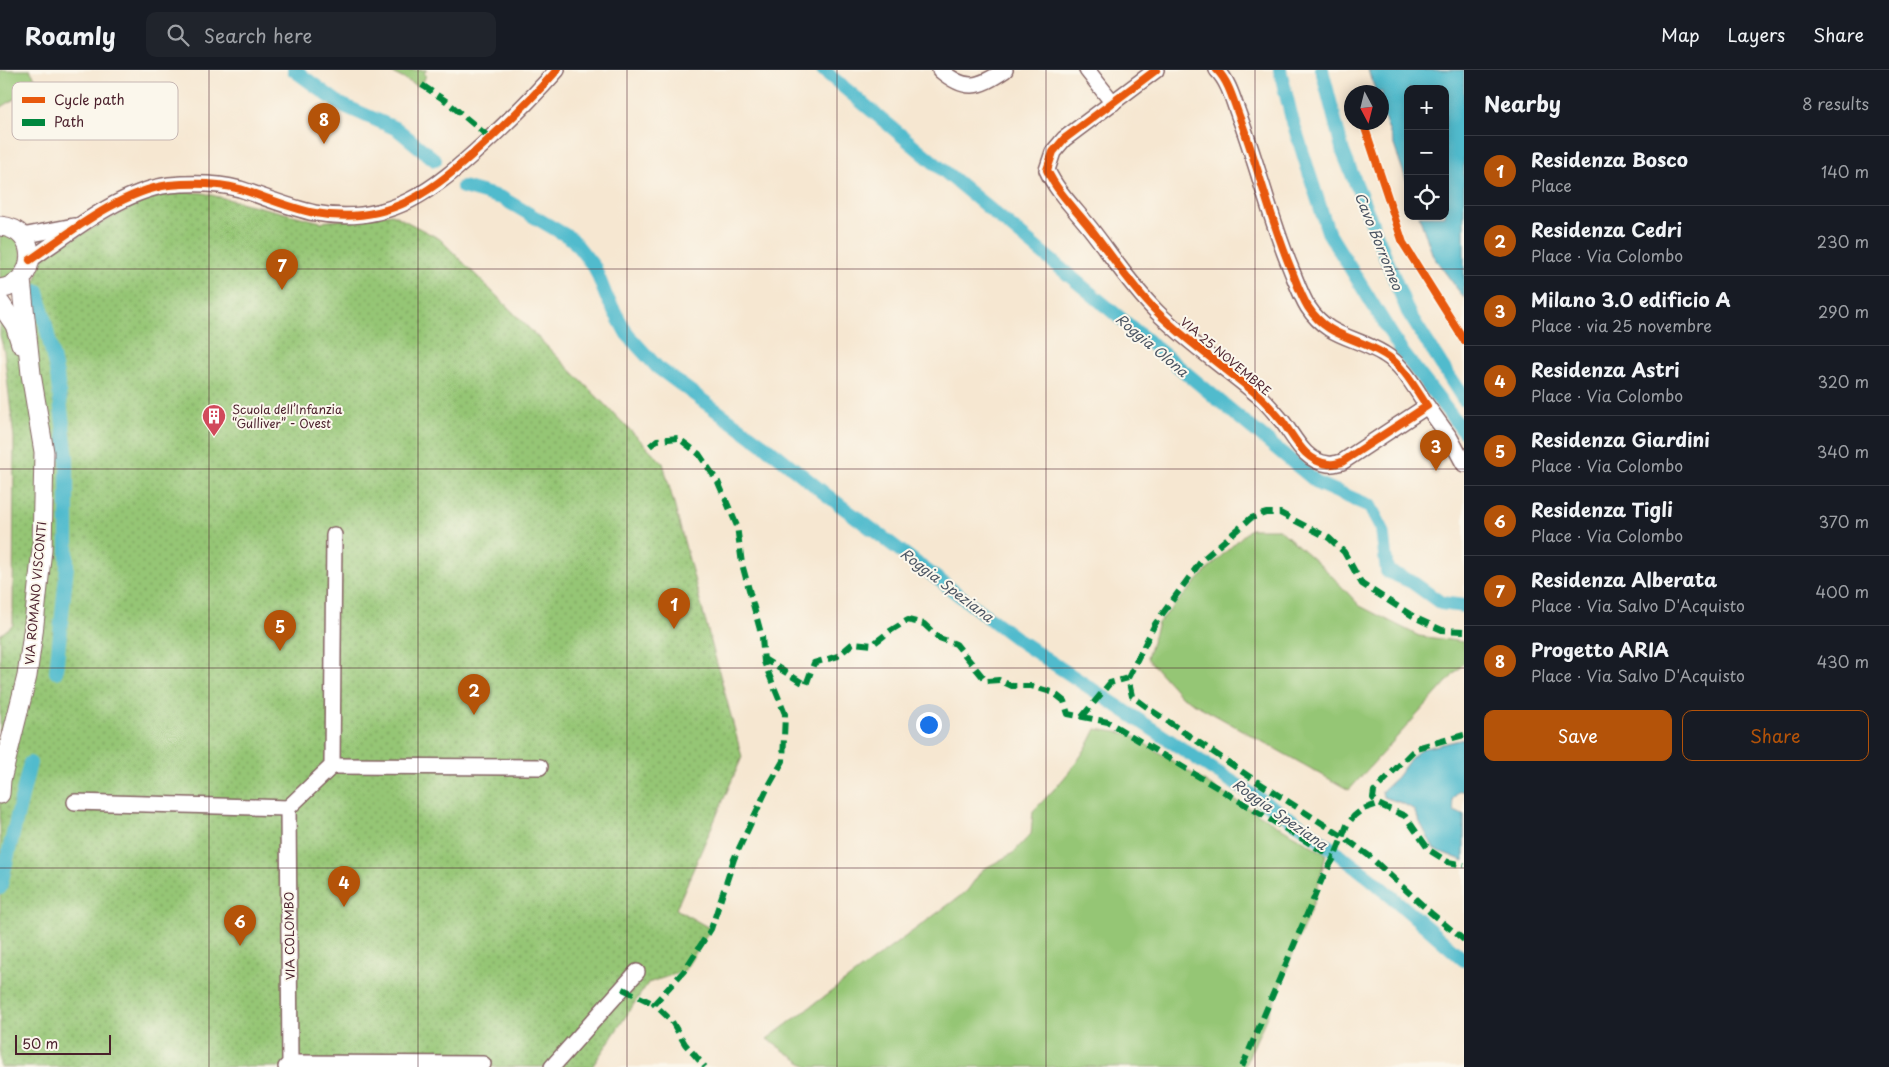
<!DOCTYPE html>
<html lang="en">
<head>
<meta charset="utf-8">
<style>
	body { margin:0; font-family:"Playpen Sans",sans-serif; background:#20242c; color:#f1f3f6 }
	.controls { position:absolute; right:15px; top:15px; display:grid; overflow:hidden; border-radius:10px; box-shadow:0 2px 12px #0003 }
	.controls button { width:45px; height:45px; display:grid; place-items:center; padding:0; border:0; border-bottom:1px solid #363941; background:#171b24; color:#f1f3f6; font:25px sans-serif }
	.compass { position:absolute; left:1344px; top:15px; width:45px; height:45px; border-radius:50%; background:#171b24; box-shadow:0 2px 12px #0003; rotate:173deg }
	.scale { position:absolute; left:15px; bottom:12px; width:96px; box-sizing:border-box; padding-left:5px; border:2px solid #4a1f2b; border-top:0; font-size:14px; line-height:18px; white-space:nowrap; color:#4a1f2b; -webkit-text-stroke:4px #fbf7ec; paint-order:stroke }
	.you { position:absolute; left:928px; top:654px; width:18px; height:18px; margin:-12px; border:4px solid #fff; border-radius:50%; background:#1a73e8; box-shadow:0 0 0 8px #1a73e833 }
	.badge { display:grid; place-items:center; width:32px; height:32px; border-radius:50%; background:#b45309; color:#fff; font-size:16px; font-weight:700 }
	.pin { position:absolute; translate:-50% -41px; filter:drop-shadow(0 1px 2px #0008) }
	.pin::after { content:''; position:absolute; top:26px; width:18px; height:15px; background:inherit; clip-path:polygon(0 0,100% 0,50% 100%) }
	.list { margin:0; padding:0; list-style:none }
	h2 { display:flex; justify-content:space-between; align-items:center; height:65px; margin:0; padding:0 20px; font-size:21px }
	h2 small { font-size:16px; font-weight:400; color:#9ea1a6 }
	.list li { display:grid; grid-template-columns:32px 1fr auto; gap:15px; align-items:center; box-sizing:border-box; height:70px; padding:0 20px; border-top:1px solid #363941 }
	.list b { display:block; font-size:19px; white-space:nowrap }
	.list p { margin:0; font-size:16px; white-space:nowrap; color:#9ea1a6 }
	.list em { font-size:16px; font-style:normal; color:#9ea1a6 }
	.actions { display:flex; gap:10px; padding:15px 20px }
	.actions a { flex:1; padding:11px 0; border:1px solid #b45309; border-radius:10px; text-align:center; font-size:18px; color:#b45309 }
	.actions .main { background:#b45309; color:#fff }
	.icon { flex:none; width:28px; height:28px; fill:none; stroke:currentColor; stroke-width:2; stroke-linecap:round; stroke-linejoin:round }
	.map { position:relative; flex:none; width:1464px; height:997px; overflow:hidden }
	header { display:flex; align-items:center; gap:30px; box-sizing:border-box; height:70px; padding:0 25px; background:#171b24; border-bottom:1px solid #363941 }
	header strong { font-size:24px }
	nav { display:flex; gap:28px; margin-inline-start:auto; font-size:18px }
	.search { width:350px; height:45px; background:#20242c; display:flex; align-items:center; gap:12px; box-sizing:border-box; padding:0 18px; border-radius:10px; color:#9ea1a6; font-size:19px }
	main { display:flex }
	aside { flex:1; background:#171b24 }
	.map>svg:first-child { display:block }
	.grass { fill:#95c675; stroke:#707250 }
	.park { fill:url(#park-dots); stroke:#707250 }
	.water { fill:#51bbcd; stroke:#4e6d7c }
	.lines { fill:none; stroke-linecap:round; stroke-linejoin:round }
	.canal { stroke:#51bbcd; stroke-width:14 }
	.minor-casing { stroke:#866565; stroke-width:18 }
	.tertiary-casing { stroke:#866565; stroke-width:21 }
	.minor { stroke:#fff; stroke-width:15 }
	.tertiary { stroke:#fff; stroke-width:19 }
	.quiet { stroke:#00873e; stroke-width:6; stroke-dasharray:12 6; stroke-linecap:butt }
	.cycleway-casing { stroke:#fbf7ec; stroke-width:11 }
	.cycleway { stroke:#e8590c; stroke-width:8 }
	.grid { fill:none; stroke:#4a1f2b; stroke-width:1; stroke-opacity:0.55 }
	.labels { text-anchor:middle; dominant-baseline:central; stroke-width:4; stroke-linejoin:round; paint-order:stroke }
	.street-label { font-size:12px; fill:#4a1f2b; stroke:#fbf7ec }
	.poi-label { font-size:12px; fill:#4a1f2b; stroke:#fbf7ec; text-anchor:start }
	.water-label { font-size:14px; font-style:italic; fill:#4c5664; stroke:#fbf7ec }
	.key { fill:#fbf7ec; stroke:#c6b6b2; stroke-width:1 }
	.key-label { font-size:14px; fill:#4a1f2b }
</style>
</head>
<body>
<header>
<strong>Roamly</strong>
<div class="search"><svg class="icon" aria-label="search" viewBox="0 0 24 24"><circle cx="10" cy="10" r="6"/><path d="M15 15l6 6"/></svg>Search here</div>
<nav><a>Map</a><a>Layers</a><a>Share</a></nav>
</header>
<main>
<div class="map">
<svg width="1464" height="997" viewBox="0 0 1464 997">
	<defs>
		<pattern id="park-dots" width="8" height="8" patternUnits="userSpaceOnUse" patternTransform="scale(1.25)"><rect width="8" height="8" fill="#95c675"/><path d="M2 2h.1M6 6h.1" fill="none" stroke="#7ca060" stroke-width="1.8" stroke-linecap="round"/></pattern>
	</defs>
	<rect width="100%" height="100%" fill="#fbf7ec"/>
	<filter id="ink" filterUnits="userSpaceOnUse"><feTurbulence type="fractalNoise" baseFrequency=".02" numOctaves="2"/><feDisplacementMap in="SourceGraphic" scale="10" xChannelSelector="R" yChannelSelector="G"/><feConvolveMatrix kernelMatrix="1 2 1 2 8 2 1 2 1" color-interpolation-filters="sRGB"/></filter>
	<filter id="wash" filterUnits="userSpaceOnUse"><feTurbulence type="fractalNoise" baseFrequency=".0096" numOctaves="4" result="noise"/><feDisplacementMap in="SourceGraphic" scale="20" xChannelSelector="R" yChannelSelector="G"/><feGaussianBlur stdDeviation="1.12" result="paint"/><feColorMatrix in="noise" values="0 0 0 0 0 0 0 0 0 0 0 0 0 0 0 0 0 1.4 0 .05"/><feComposite in="paint" operator="in"/></filter>
	<g filter="url(#wash)">
		<rect width="100%" height="100%" fill="#f6e7d1"/>
		<g class="grass">
			<polygon points="0,0 30,0 39,14 0,38"/>
			<polygon points="386,0 427,0 424,3 426,5 422,15 418,16"/>
			<polygon points="0,161 19,171 23,196 0,215"/>
			<polygon points="1250,459 1279,459 1328,502 1360,536 1419,566 1464,572 1464,593 1349,720 1181,626 1147,588 1158,553 1214,493"/>
			<path d="M 1096,659 L 1130,664 L 1221,722 L 1326,784 L 1314,831 L 1274,931 L 1244,997 L 808,997 L 767,969 L 967,821 L 982,800 L 1013,783 L 1031,764 L 1033,741 C 1058,716 1081,692 1096,659 Z"/>
		</g>
		<polygon class="park" points="173,121 203,123 321,152 392,144 440,169 663,393 742,687 676,839 711,859 684,901 648,913 592,997 0,997 0,565 13,555 14,368 4,281 0,265 0,242 28,232 44,185 137,134"/>
		<g class="water">
			<polygon points="1368,0 1464,0 1464,228 1433,186 1419,146 1445,146 1445,19 1408,19 1408,115 1382,41 1382,22 1376,22"/>
			<polygon points="1464,669 1464,721 1459,721 1452,730 1454,741 1464,745 1464,791 1434,779 1413,739 1402,733 1383,727 1382,721 1397,707 1411,688 1421,679"/>
		</g>
		<g class="lines">
			<g class="canal">
				<polyline points="294,0 340,34 397,59 435,90"/>
				<polyline points="823,0 1319,414 1370,436 1382,459 1387,501 1412,512 1441,533 1464,536"/>
				<polyline points="1280,0 1292,49 1328,162 1403,283 1464,362"/>
				<polyline points="1322,0 1343,82 1408,242 1464,330"/>
				<polyline points="463,117 502,128 572,169 595,198 606,226 627,264 657,297 777,385 824,423 1021,572 1217,702 1306,759 1370,808 1464,890"/>
				<polyline points="38,221 57,305 67,388 67,496 56,602"/>
				<polyline points="0,818 30,693"/>
			</g>
		</g>
	</g>
	<g filter="url(#ink)">
		<g class="lines">
			<g class="minor-casing">
				<g id="minor">
					<path d="M 940,0 C 966,22 978,18 1005,0"/>
					<polyline points="1087,0 1113,33"/>
					<path d="M 1156,0 L 1064,69 L 1053,82 L 1047,100 C 1057,122 1075,139 1090,158 C 1112,186 1131,216 1156,241 C 1188,273 1225,297 1259,326 C 1267,333 1275,343 1282,351 C 1295,368 1304,391 1328,394 C 1332,395 1338,393 1342,392 L 1427,336 C 1415,318 1403,295 1384,284 C 1355,266 1328,268 1308,237 C 1301,226 1296,211 1291,199 C 1271,151 1259,100 1241,51 C 1234,34 1230,13 1217,0"/>
					<polyline points="22,166 74,156"/>
					<path d="M 30,190 C 69,163 121,121 169,115 C 192,113 217,113 240,119 C 265,127 290,138 315,143 C 390,157 435,119 485,73 C 510,50 534,26 557,0"/>
					<polyline points="1427,336 1450,368 1464,394"/>
					<polyline points="332,696 540,697"/>
					<polyline points="75,732 288,738"/>
					<polyline points="290,993 483,994"/>
					<polyline points="286,997 290,993 288,738 332,696 334,465"/>
					<polyline points="552,997 637,902"/>
				</g>
			</g>
			<g class="tertiary-casing">
				<g id="tertiary">
					<path d="M 0,156 C 40,159 39,213 0,219"/>
					<polyline points="0,233 15,255 21,274"/>
					<polyline points="0,724 1,710 27,606 33,563 42,479 44,382 31,304 21,210"/>
				</g>
			</g>
			<use href="#minor" class="minor"/>
			<use href="#tertiary" class="tertiary"/>
			<g class="quiet">
				<polyline points="422,15 446,31 490,68"/>
				<polyline points="650,376 657,370 678,368 699,384 718,412 737,456 742,494 762,567 764,592 785,644 783,691 768,717 734,789 711,859 684,901 654,934 671,950 685,974 705,997"/>
				<polyline points="1464,561 1442,560 1416,548 1362,514 1344,482 1329,468 1280,443 1266,443 1251,448 1202,490 1155,554 1128,608 1132,626 1151,640 1253,709 1342,766 1368,785 1431,843 1464,870"/>
				<polyline points="764,592 764,589 806,615 814,593 838,586 853,573 872,575 890,561 908,550 924,554 939,568 956,574 986,611 999,610 1012,616 1031,616 1054,623 1064,631 1068,644 1108,652 1334,788"/>
				<polyline points="1082,647 1110,613 1128,608"/>
				<polyline points="1464,665 1416,678 1374,721 1373,728 1378,734 1405,746 1429,780 1448,792 1464,795"/>
				<polyline points="623,919 654,934"/>
				<polyline points="1242,997 1322,809 1334,788 1347,755 1354,746 1363,739 1378,734"/>
			</g>
			<g class="cycleway-casing">
				<g id="cycleway">
					<path d="M 1156,0 L 1064,69 L 1053,82 L 1047,100 C 1057,122 1075,139 1090,158 C 1112,186 1131,216 1156,241 C 1188,273 1225,297 1259,326 C 1267,333 1275,343 1282,351 C 1295,368 1304,391 1328,394 C 1332,395 1338,393 1342,392 L 1427,336 C 1415,318 1403,295 1384,284 C 1355,266 1328,268 1308,237 C 1301,226 1296,211 1291,199 C 1271,151 1259,100 1241,51 C 1234,34 1230,13 1217,0"/>
					<polyline points="1363,52 1403,173 1464,270"/>
					<path d="M 30,190 C 69,163 121,121 169,115 C 192,113 217,113 240,119 C 265,127 290,138 315,143 C 390,157 435,119 485,73 C 510,50 534,26 557,0"/>
				</g>
			</g>
			<use href="#cycleway" class="cycleway"/>
		</g>
	</g>
	<path class="grid" d="M 209,0 L 209,997M 418,0 L 418,997M 627,0 L 627,997M 837,0 L 837,997M 1046,0 L 1046,997M 1255,0 L 1255,997M 0,199 L 1464,199M 0,399 L 1464,399M 0,598 L 1464,598M 0,798 L 1464,798"/>
	<defs>
		<g id="building-pin" transform="scale(1.25)"><path d="M0 17L-7.5 6A9.5 9.5 0 1 1 7.5 6Z" fill="#d1495b" stroke="#fbf7ec"/><path d="M-4-6H4V6H1V3H-1V6H-4ZM-2.5-4.3h1.7v1.8h-1.7ZM.8-4.3h1.7v1.8H.8ZM-2.5-1h1.7V.8h-1.7ZM.8-1h1.7V.8H.8Z" fill="#fff"/></g>
	</defs>
	<g fill-rule="evenodd">
		<use href="#building-pin" x="214" y="346"/>
	</g>
	<g class="labels">
		<g class="street-label">
			<text transform="translate(1226 286) rotate(40)">VIA 25 NOVEMBRE</text>
			<text transform="translate(35 523) rotate(-85)">VIA ROMANO VISCONTI</text>
			<text transform="translate(289 866) rotate(-91)">VIA COLOMBO</text>
		</g>
		<g class="poi-label">
			<text x="232" y="339">Scuola dell’Infanzia<tspan x="232" dy="14">“Gulliver” - Ovest</tspan></text>
		</g>
		<g class="water-label">
			<text transform="translate(1379 171) rotate(68)">Cavo Borromeo</text>
			<text transform="translate(1152 275) rotate(40)">Roggia Olona</text>
			<text transform="translate(947 515) rotate(37)">Roggia Speziana</text>
			<text transform="translate(1280 744) rotate(35)">Roggia Speziana</text>
		</g>
	</g>
	<rect x="12" y="12" width="166" height="58" rx="8" class="key"/>
	<rect x="22" y="27" width="23" height="6" fill="#e8590c"/>
	<rect x="22" y="49" width="23" height="7" fill="#00873e"/>
	<g class="key-label">
		<text x="54" y="35">Cycle path</text>
		<text x="54" y="57">Path</text>
	</g>
</svg>
<div class="controls">
<button>+</button>
<button>−</button>
<button><svg class="icon" aria-label="locate" viewBox="0 0 24 24"><circle cx="12" cy="12" r="6"/><path d="M12 2v4M12 18v4M2 12h4M18 12h4"/></svg></button>
</div>
<svg class="compass" viewBox="-18 -18 36 36"><path d="M0-13l5 13h-10z" fill="#e53935"/><path d="M0 13l5-13h-10z" fill="#9ea1a6"/></svg>
<div class="scale">50 m</div>
<div class="you"></div>
<div class="pin badge" style="left:674px;top:559px">1</div>
<div class="pin badge" style="left:474px;top:645px">2</div>
<div class="pin badge" style="left:1436px;top:401px">3</div>
<div class="pin badge" style="left:344px;top:837px">4</div>
<div class="pin badge" style="left:280px;top:581px">5</div>
<div class="pin badge" style="left:240px;top:876px">6</div>
<div class="pin badge" style="left:282px;top:220px">7</div>
<div class="pin badge" style="left:324px;top:74px">8</div>
</div>
<aside>
<h2>Nearby<small>8 results</small></h2>
<ul class="list">
<li><span class="badge">1</span><div><b>Residenza Bosco</b><p>Place</p></div><em>140 m</em></li>
<li><span class="badge">2</span><div><b>Residenza Cedri</b><p>Place · Via Colombo</p></div><em>230 m</em></li>
<li><span class="badge">3</span><div><b>Milano 3.0 edificio A</b><p>Place · via 25 novembre</p></div><em>290 m</em></li>
<li><span class="badge">4</span><div><b>Residenza Astri</b><p>Place · Via Colombo</p></div><em>320 m</em></li>
<li><span class="badge">5</span><div><b>Residenza Giardini</b><p>Place · Via Colombo</p></div><em>340 m</em></li>
<li><span class="badge">6</span><div><b>Residenza Tigli</b><p>Place · Via Colombo</p></div><em>370 m</em></li>
<li><span class="badge">7</span><div><b>Residenza Alberata</b><p>Place · Via Salvo D'Acquisto</p></div><em>400 m</em></li>
<li><span class="badge">8</span><div><b>Progetto ARIA</b><p>Place · Via Salvo D'Acquisto</p></div><em>430 m</em></li>
</ul>
<div class="actions"><a class="main">Save</a><a>Share</a></div>
</aside>
</main>
</body>
</html>
